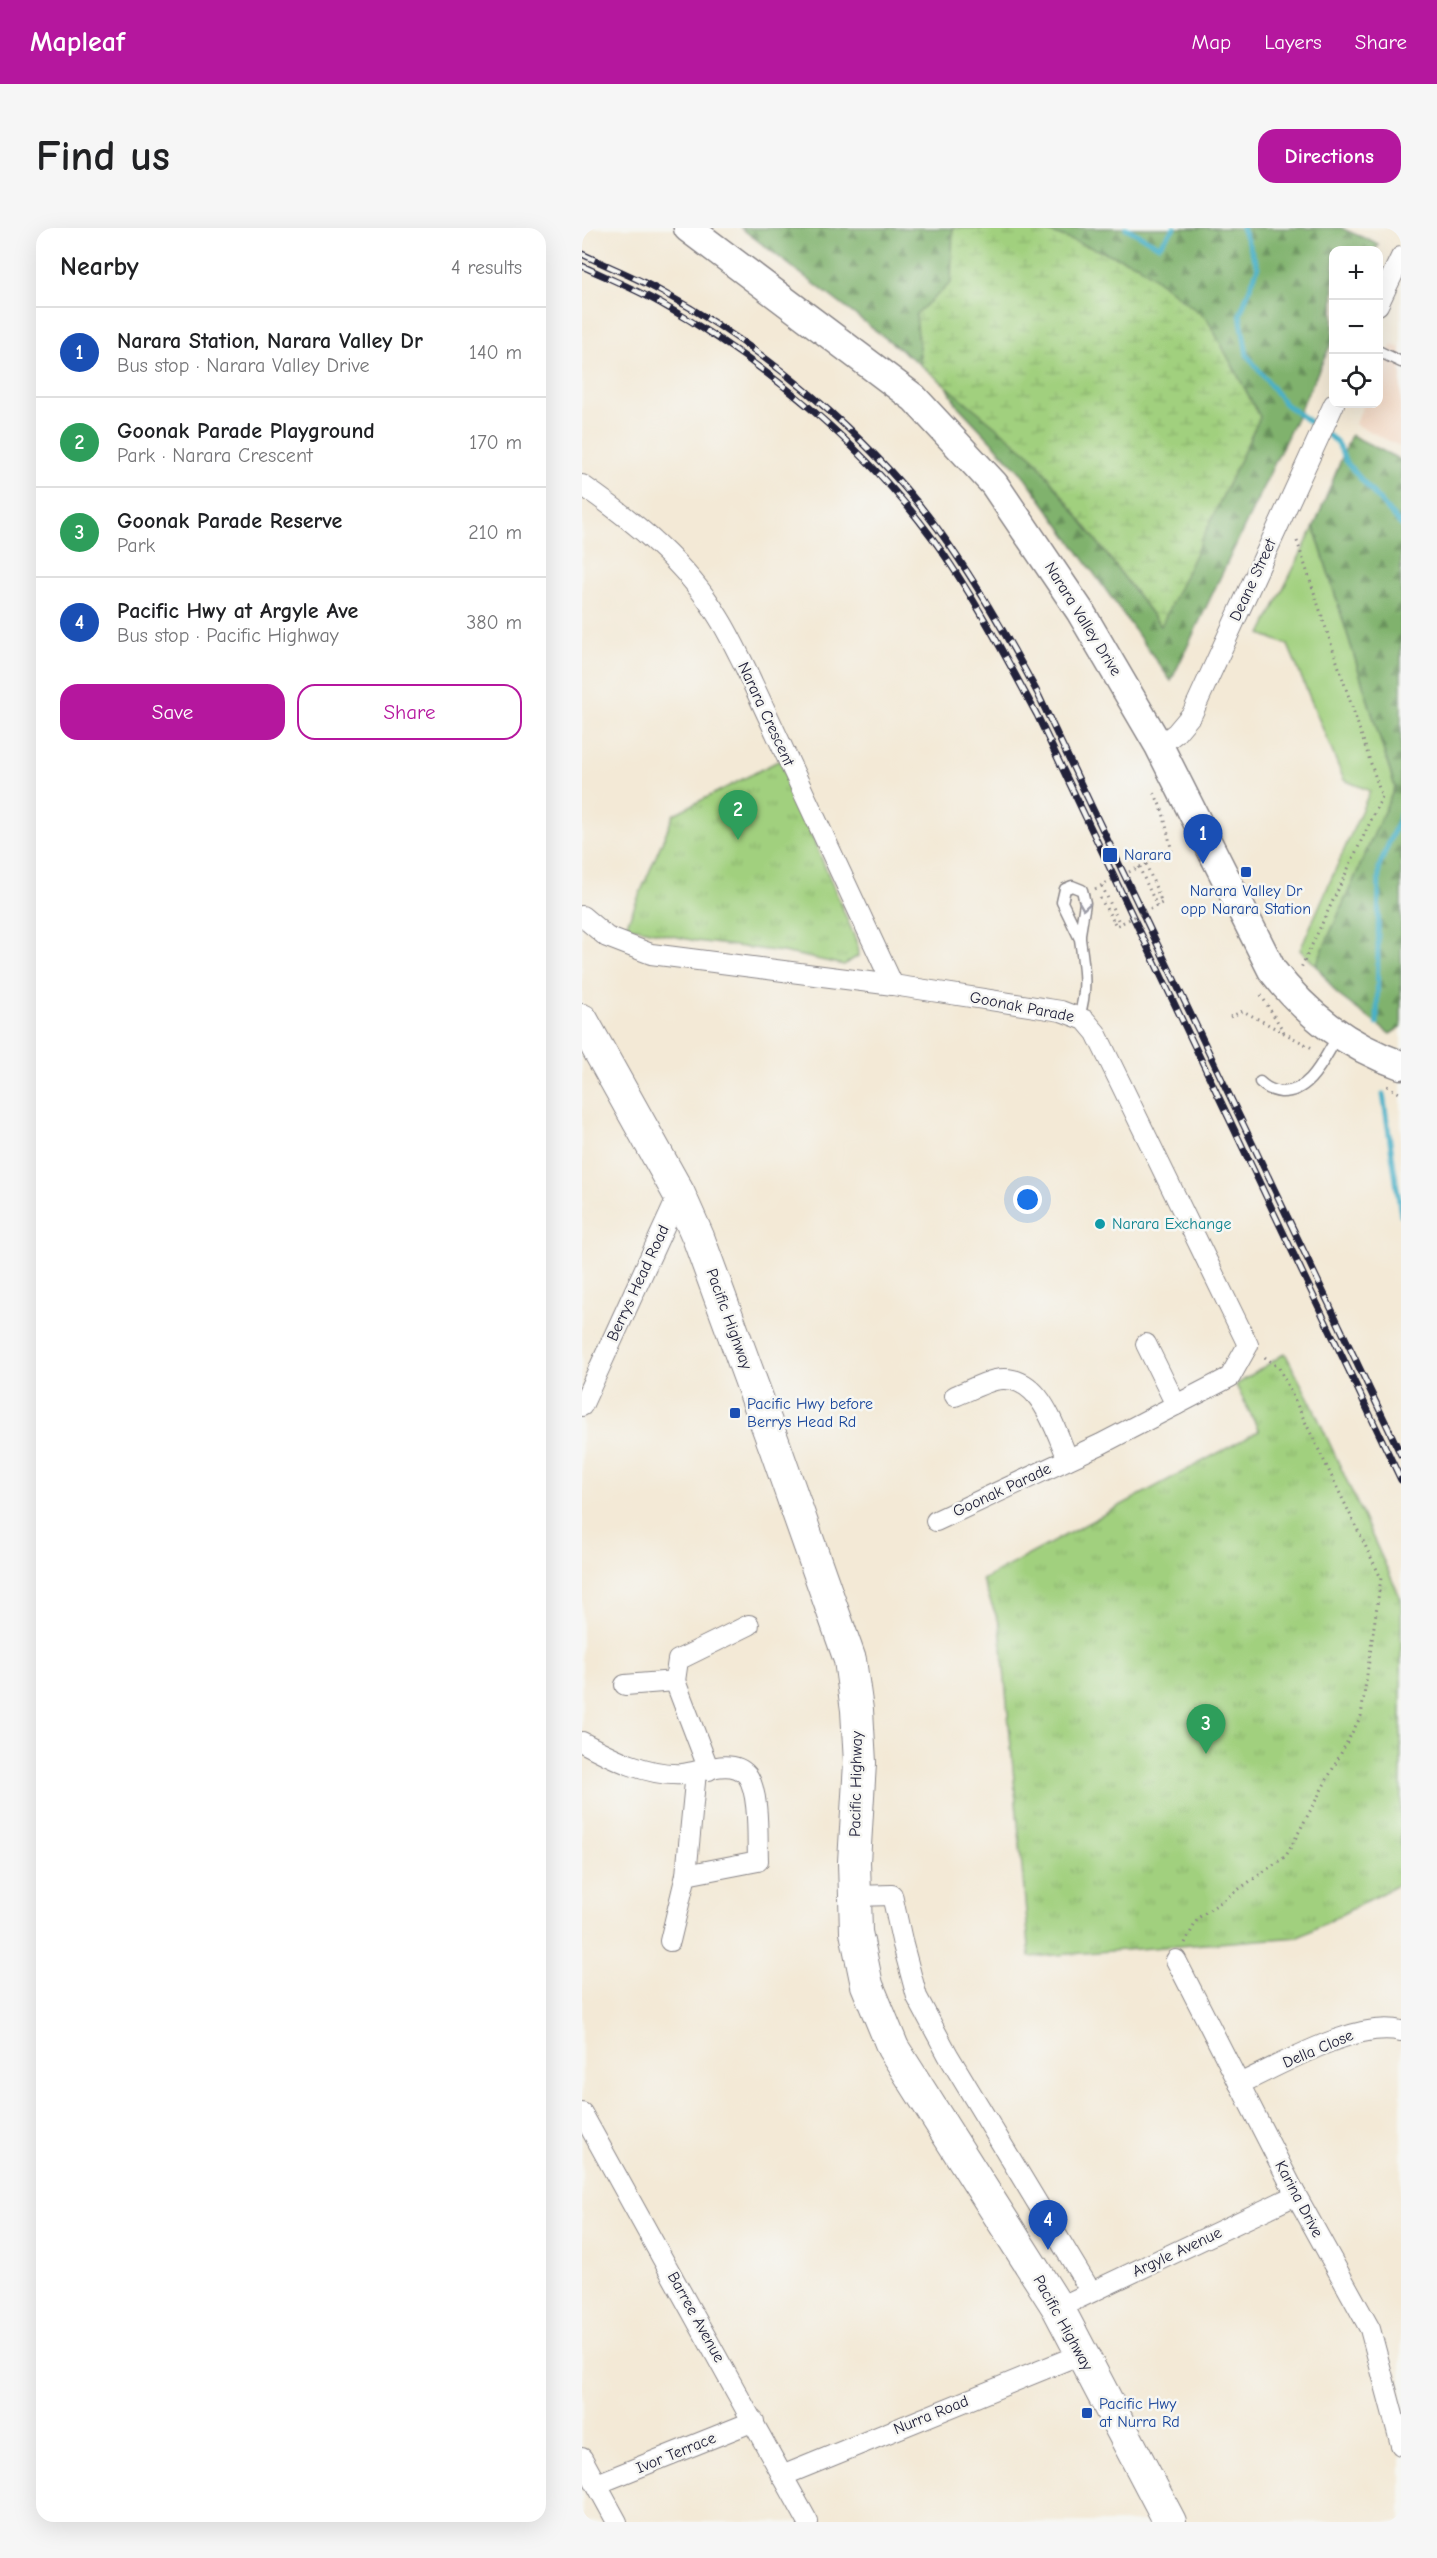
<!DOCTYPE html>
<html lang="en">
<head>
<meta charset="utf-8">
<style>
	body { margin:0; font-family:"Comic Neue",sans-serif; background:#f6f6f6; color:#202124 }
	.controls { position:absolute; right:18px; top:18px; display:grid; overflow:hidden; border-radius:12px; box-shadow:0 6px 24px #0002 }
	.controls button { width:54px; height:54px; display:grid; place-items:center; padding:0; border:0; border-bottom:2px solid #e0e0e0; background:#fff; color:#202124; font:30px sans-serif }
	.you { position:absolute; left:446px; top:972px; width:21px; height:21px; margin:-15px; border:4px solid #fff; border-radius:50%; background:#1a73e8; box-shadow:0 0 0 9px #1a73e833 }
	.badge { display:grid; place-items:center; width:39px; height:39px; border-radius:50%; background:#b5179e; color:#fff; font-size:20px; font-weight:700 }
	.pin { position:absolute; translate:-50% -50px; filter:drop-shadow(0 2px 3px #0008) }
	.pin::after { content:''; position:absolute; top:32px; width:21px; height:18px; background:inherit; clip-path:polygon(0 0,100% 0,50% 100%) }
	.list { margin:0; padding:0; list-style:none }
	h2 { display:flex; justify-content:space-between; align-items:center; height:78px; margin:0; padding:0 24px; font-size:26px }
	h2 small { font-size:20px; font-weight:400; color:#757577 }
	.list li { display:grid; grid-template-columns:39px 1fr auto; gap:18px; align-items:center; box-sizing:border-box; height:90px; padding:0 24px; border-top:2px solid #e0e0e0 }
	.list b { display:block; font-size:22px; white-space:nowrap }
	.list p { margin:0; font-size:20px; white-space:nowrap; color:#757577 }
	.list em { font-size:20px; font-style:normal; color:#757577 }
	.actions { display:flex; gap:12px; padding:18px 24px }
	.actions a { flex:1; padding:14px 0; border:2px solid #b5179e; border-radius:18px; text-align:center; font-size:21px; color:#b5179e }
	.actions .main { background:#b5179e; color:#fff }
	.icon { flex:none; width:33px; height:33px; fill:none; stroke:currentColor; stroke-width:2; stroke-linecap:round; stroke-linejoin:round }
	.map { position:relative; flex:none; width:819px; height:2294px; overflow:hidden; border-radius:18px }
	header { display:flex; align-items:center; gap:36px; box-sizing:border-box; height:84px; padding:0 30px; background:#b5179e; color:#fff }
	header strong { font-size:28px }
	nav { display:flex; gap:33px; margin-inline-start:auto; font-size:21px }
	.intro { display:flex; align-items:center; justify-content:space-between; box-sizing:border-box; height:144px; padding:0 36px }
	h1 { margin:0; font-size:42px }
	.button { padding:15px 27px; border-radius:18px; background:#b5179e; color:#fff; font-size:21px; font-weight:700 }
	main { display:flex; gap:36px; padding:0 36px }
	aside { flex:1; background:#fff; border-radius:18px; box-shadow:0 6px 24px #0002 }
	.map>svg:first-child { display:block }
	.built { fill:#f2d4be }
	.grass { fill:#a1d07e; stroke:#62795c; stroke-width:1.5 }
	.forest { fill:url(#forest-firs); stroke:#516a54; stroke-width:1.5 }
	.wetland { fill:url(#wetland-marsh); stroke:#62795c; stroke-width:1.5 }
	.park { fill:url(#park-tufts); stroke:#62795c; stroke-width:1.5 }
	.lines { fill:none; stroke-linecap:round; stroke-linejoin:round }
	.stream { stroke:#49b1c8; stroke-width:5 }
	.lane-casing { stroke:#8a8688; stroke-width:13 }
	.street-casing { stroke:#8a8688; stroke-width:22 }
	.secondary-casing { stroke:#8a8688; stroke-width:31 }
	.primary-casing { stroke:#8a8688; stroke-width:34 }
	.path { stroke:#8a8688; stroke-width:3; stroke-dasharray:1.5 4.5; stroke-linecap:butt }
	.lane { stroke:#fff; stroke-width:10 }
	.street { stroke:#fff; stroke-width:20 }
	.secondary { stroke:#fff; stroke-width:28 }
	.primary { stroke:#fff; stroke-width:32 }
	.rail-casing { stroke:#22223b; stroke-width:7 }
	.rail { stroke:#f6f6f2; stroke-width:4.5; stroke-dasharray:14; stroke-linecap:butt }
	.path-bridge { stroke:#8a8688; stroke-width:3; stroke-dasharray:1.5 4.5; stroke-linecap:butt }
	.oneway { stroke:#9c9ca7 }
	.transit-dot { fill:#1a4fb4; stroke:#f6f6f2; stroke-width:2 }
	.culture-dot { fill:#0f9aa8; stroke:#f6f6f2; stroke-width:2 }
	.labels { text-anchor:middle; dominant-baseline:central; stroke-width:5; stroke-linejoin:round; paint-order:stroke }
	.street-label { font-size:16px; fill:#22223b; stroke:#f6f6f2 }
	.transit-label { font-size:16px; fill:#164399; stroke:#f6f6f2; text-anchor:start }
	.culture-label { font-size:16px; fill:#0d838f; stroke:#f6f6f2; text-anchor:start }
</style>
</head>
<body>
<header>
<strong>Mapleaf</strong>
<nav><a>Map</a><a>Layers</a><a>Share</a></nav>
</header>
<div class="intro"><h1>Find us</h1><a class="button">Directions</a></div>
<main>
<aside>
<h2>Nearby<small>4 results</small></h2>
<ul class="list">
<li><span class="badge" style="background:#1a4fb4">1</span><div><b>Narara Station, Narara Valley Dr</b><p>Bus stop · Narara Valley Drive</p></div><em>140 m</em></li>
<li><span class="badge" style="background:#2e9e5b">2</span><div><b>Goonak Parade Playground</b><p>Park · Narara Crescent</p></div><em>170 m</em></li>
<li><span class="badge" style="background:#2e9e5b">3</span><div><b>Goonak Parade Reserve</b><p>Park</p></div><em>210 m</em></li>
<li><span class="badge" style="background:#1a4fb4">4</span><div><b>Pacific Hwy at Argyle Ave</b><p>Bus stop · Pacific Highway</p></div><em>380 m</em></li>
</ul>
<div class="actions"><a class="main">Save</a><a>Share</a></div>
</aside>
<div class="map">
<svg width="819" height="2294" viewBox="0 0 819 2294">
	<defs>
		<pattern id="forest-firs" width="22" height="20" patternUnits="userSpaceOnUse" patternTransform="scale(1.5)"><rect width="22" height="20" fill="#80b26d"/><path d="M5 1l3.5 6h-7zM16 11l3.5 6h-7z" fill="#68905b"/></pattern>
		<pattern id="wetland-marsh" width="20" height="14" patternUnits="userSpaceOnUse" patternTransform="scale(1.5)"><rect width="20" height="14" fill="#a1d07e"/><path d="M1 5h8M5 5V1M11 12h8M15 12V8" fill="none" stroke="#8ab26e"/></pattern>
		<pattern id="park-tufts" width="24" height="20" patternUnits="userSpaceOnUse" patternTransform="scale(1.5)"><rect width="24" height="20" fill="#a1d07e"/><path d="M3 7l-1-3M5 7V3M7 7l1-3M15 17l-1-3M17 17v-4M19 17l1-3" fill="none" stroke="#8ab26e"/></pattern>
	</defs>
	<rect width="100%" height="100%" fill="#f6f6f2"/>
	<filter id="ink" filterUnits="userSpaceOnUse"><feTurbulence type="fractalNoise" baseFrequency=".0167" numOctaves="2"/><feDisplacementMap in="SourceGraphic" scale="12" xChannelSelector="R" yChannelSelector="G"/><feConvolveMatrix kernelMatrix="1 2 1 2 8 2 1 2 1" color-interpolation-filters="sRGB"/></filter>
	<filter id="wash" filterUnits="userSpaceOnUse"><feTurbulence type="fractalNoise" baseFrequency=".008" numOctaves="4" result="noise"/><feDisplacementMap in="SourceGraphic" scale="24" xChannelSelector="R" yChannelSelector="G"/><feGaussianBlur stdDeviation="1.35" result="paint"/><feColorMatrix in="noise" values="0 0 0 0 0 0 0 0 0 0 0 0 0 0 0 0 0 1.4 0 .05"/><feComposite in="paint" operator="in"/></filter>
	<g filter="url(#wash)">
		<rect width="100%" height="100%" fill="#f3e9d6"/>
		<polygon class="built" points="809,117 819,120 819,219 773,196 782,176 796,176 797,145"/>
		<polygon class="grass" points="732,299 813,559 734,737 718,722 788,563 762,552 706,417 679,406"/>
		<g class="forest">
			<polygon points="159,0 371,0 369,55 334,86 339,137"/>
			<polygon points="456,0 759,0 796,16 793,22 752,22 751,112 589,453 443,249 375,177 363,155 452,230 578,397 678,189 625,91 556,37"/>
			<polygon points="769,207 819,232 819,799 808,806 755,766 734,737 813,559 732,299"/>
		</g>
		<polygon class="wetland" points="371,0 456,0 556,37 625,91 678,189 579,398 452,230 339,137 334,86 369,55"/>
		<g class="park">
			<polygon points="198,532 275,715 276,728 262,737 201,724 114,713 44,698 92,586"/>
			<polygon points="703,1125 730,1177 819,1371 819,1655 717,1709 448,1729 418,1397 400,1352 677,1203 654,1157"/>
		</g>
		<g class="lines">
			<g class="stream">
				<polyline points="544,0 577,18 592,0"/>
				<polyline points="660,0 676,39 658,86 665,127 703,176 754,213 765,235 819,297"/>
				<polyline points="795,796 797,639 819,585"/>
				<polyline points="801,866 819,987"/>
			</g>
		</g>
	</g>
	<g filter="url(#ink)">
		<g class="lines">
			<g class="lane-casing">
				<g id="lane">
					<polyline points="796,123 819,134"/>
					<path d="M 497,789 C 506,760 502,740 498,711 L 498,706 L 503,675 L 500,662 L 490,658 L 483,661 L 480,674 L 498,711"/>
					<path d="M 678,854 C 684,860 690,863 699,864 C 729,865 742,830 756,808"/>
				</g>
			</g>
			<g class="street-casing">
				<g id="street">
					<polyline points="796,77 819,29"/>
					<path d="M 0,257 C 52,293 104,335 137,390 C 147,406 155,423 163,439 L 311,757"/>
					<polyline points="577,518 594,505 610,486 752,176"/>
					<polyline points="0,688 25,709 69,726 311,757 479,783 503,792 514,805 666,1117 648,1149 519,1216 354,1293"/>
					<polyline points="564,1116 594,1177"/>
					<path d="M 373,1168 C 386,1163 400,1155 413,1152 C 458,1143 472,1200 486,1231"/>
					<polyline points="0,1178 97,966"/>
					<polyline points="93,1453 127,1542"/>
					<polyline points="43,1457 93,1453 96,1432 167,1397"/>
					<path d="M 0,1514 C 30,1530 65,1548 100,1546 C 119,1544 150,1529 165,1547 C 178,1565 175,1611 176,1633 L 104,1647"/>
					<polyline points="272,1668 310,1667 321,1717 335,1769 366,1827 509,2064"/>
					<polyline points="88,1713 104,1647 114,1544"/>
					<polyline points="594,1732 714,1967 788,2101 819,2217"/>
					<path d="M 657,1856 C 699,1837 774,1792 819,1803"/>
					<polyline points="0,1885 226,2294"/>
					<polyline points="476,2080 714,1967"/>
					<polyline points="0,2230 35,2294"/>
					<polyline points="200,2248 499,2126"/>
					<polyline points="15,2256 172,2193"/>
				</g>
			</g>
			<g class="secondary-casing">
				<path id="secondary" d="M 106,0 L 332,170 L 412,256 L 498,383 L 577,518 L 690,742 C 725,787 765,818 819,837"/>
			</g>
			<g class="primary-casing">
				<polyline id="primary" points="0,792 97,966 116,1009 193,1219 268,1432 275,1482 278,1535 272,1634 274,1704 285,1757 311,1820 476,2080 588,2294"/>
			</g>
			<g class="path">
				<polyline points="715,313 800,569 719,740"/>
				<polyline points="564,636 578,670"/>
				<polyline points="557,639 575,678"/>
				<polyline points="547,644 590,624 581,584 572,564 574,563"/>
				<polyline points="520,658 538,696"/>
				<polyline points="513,661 530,652"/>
				<polyline points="518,670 532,694"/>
				<polyline points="679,767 702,804"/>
				<polyline points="648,789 661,783 732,821"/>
				<polyline points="805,858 819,866"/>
				<polyline points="603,1715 616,1690 704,1628 779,1488 799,1350 697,1140 680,1127"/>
			</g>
			<use href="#lane" class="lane"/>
			<use href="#street" class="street"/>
			<use href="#secondary" class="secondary"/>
			<use href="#primary" class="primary"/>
			<g class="rail-casing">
				<g id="rail">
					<path d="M 0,26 C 27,39 56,50 82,65 C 182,119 288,209 356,301 C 393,352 425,408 455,464 L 819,1227"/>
					<path d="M 0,38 C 26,50 53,61 78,75 C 179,131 283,218 351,311 C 391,366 423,428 455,487 L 819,1252"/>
				</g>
			</g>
			<use href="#rail" class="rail"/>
			<polyline class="path-bridge" points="532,694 534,698 580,675 578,670"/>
		</g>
		<defs><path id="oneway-chevron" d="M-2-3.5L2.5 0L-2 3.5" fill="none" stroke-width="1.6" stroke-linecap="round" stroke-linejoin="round" transform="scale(1.5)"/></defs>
		<use class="oneway" href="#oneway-chevron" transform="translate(502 678) rotate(99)"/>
	</g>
	<g class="transit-dot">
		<rect x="520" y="619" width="16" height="16" rx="3"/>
		<rect x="658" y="638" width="12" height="12" rx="3"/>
		<rect x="147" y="1179" width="12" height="12" rx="3"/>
		<rect x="499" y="2179" width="12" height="12" rx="3"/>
	</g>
	<circle class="culture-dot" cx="518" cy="996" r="6"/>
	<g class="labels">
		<g class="street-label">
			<text transform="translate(671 352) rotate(-65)">Deane Street</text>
			<text transform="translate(501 391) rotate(58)">Narara Valley Drive</text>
			<text transform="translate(184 486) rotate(65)">Narara Crescent</text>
			<text transform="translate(440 779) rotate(11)">Goonak Parade</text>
			<text transform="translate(56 1055) rotate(-65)">Berrys Head Road</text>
			<text transform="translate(147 1091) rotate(70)">Pacific Highway</text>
			<text transform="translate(420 1262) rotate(-25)">Goonak Parade</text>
			<text transform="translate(274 1556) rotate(-89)">Pacific Highway</text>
			<text transform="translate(736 1821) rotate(-23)">Della Close</text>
			<text transform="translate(717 1971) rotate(62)">Karina Drive</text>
			<text transform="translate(595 2024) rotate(-25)">Argyle Avenue</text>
			<text transform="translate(114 2089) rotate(61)">Barree Avenue</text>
			<text transform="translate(481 2095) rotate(61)">Pacific Highway</text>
			<text transform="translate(349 2187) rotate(-22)">Nurra Road</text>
			<text transform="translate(94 2225) rotate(-22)">Ivor Terrace</text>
		</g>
		<g class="transit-label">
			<text x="542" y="627">Narara</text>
			<text x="664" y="663" text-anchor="middle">Narara Valley Dr<tspan x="664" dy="18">opp Narara Station</tspan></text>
			<text x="165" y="1176">Pacific Hwy before<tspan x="165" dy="18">Berrys Head Rd</tspan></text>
			<text x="517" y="2176">Pacific Hwy<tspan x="517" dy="18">at Nurra Rd</tspan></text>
		</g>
		<g class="culture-label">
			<text x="530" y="996">Narara Exchange</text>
		</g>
	</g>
</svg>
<div class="controls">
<button>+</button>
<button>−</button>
<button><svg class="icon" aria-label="locate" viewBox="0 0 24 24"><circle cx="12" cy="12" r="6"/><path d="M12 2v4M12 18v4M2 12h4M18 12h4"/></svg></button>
</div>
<div class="you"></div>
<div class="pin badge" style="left:621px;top:636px;background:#1a4fb4">1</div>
<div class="pin badge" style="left:156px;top:612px;background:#2e9e5b">2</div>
<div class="pin badge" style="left:624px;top:1526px;background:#2e9e5b">3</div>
<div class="pin badge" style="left:466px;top:2022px;background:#1a4fb4">4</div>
</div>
</main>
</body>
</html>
